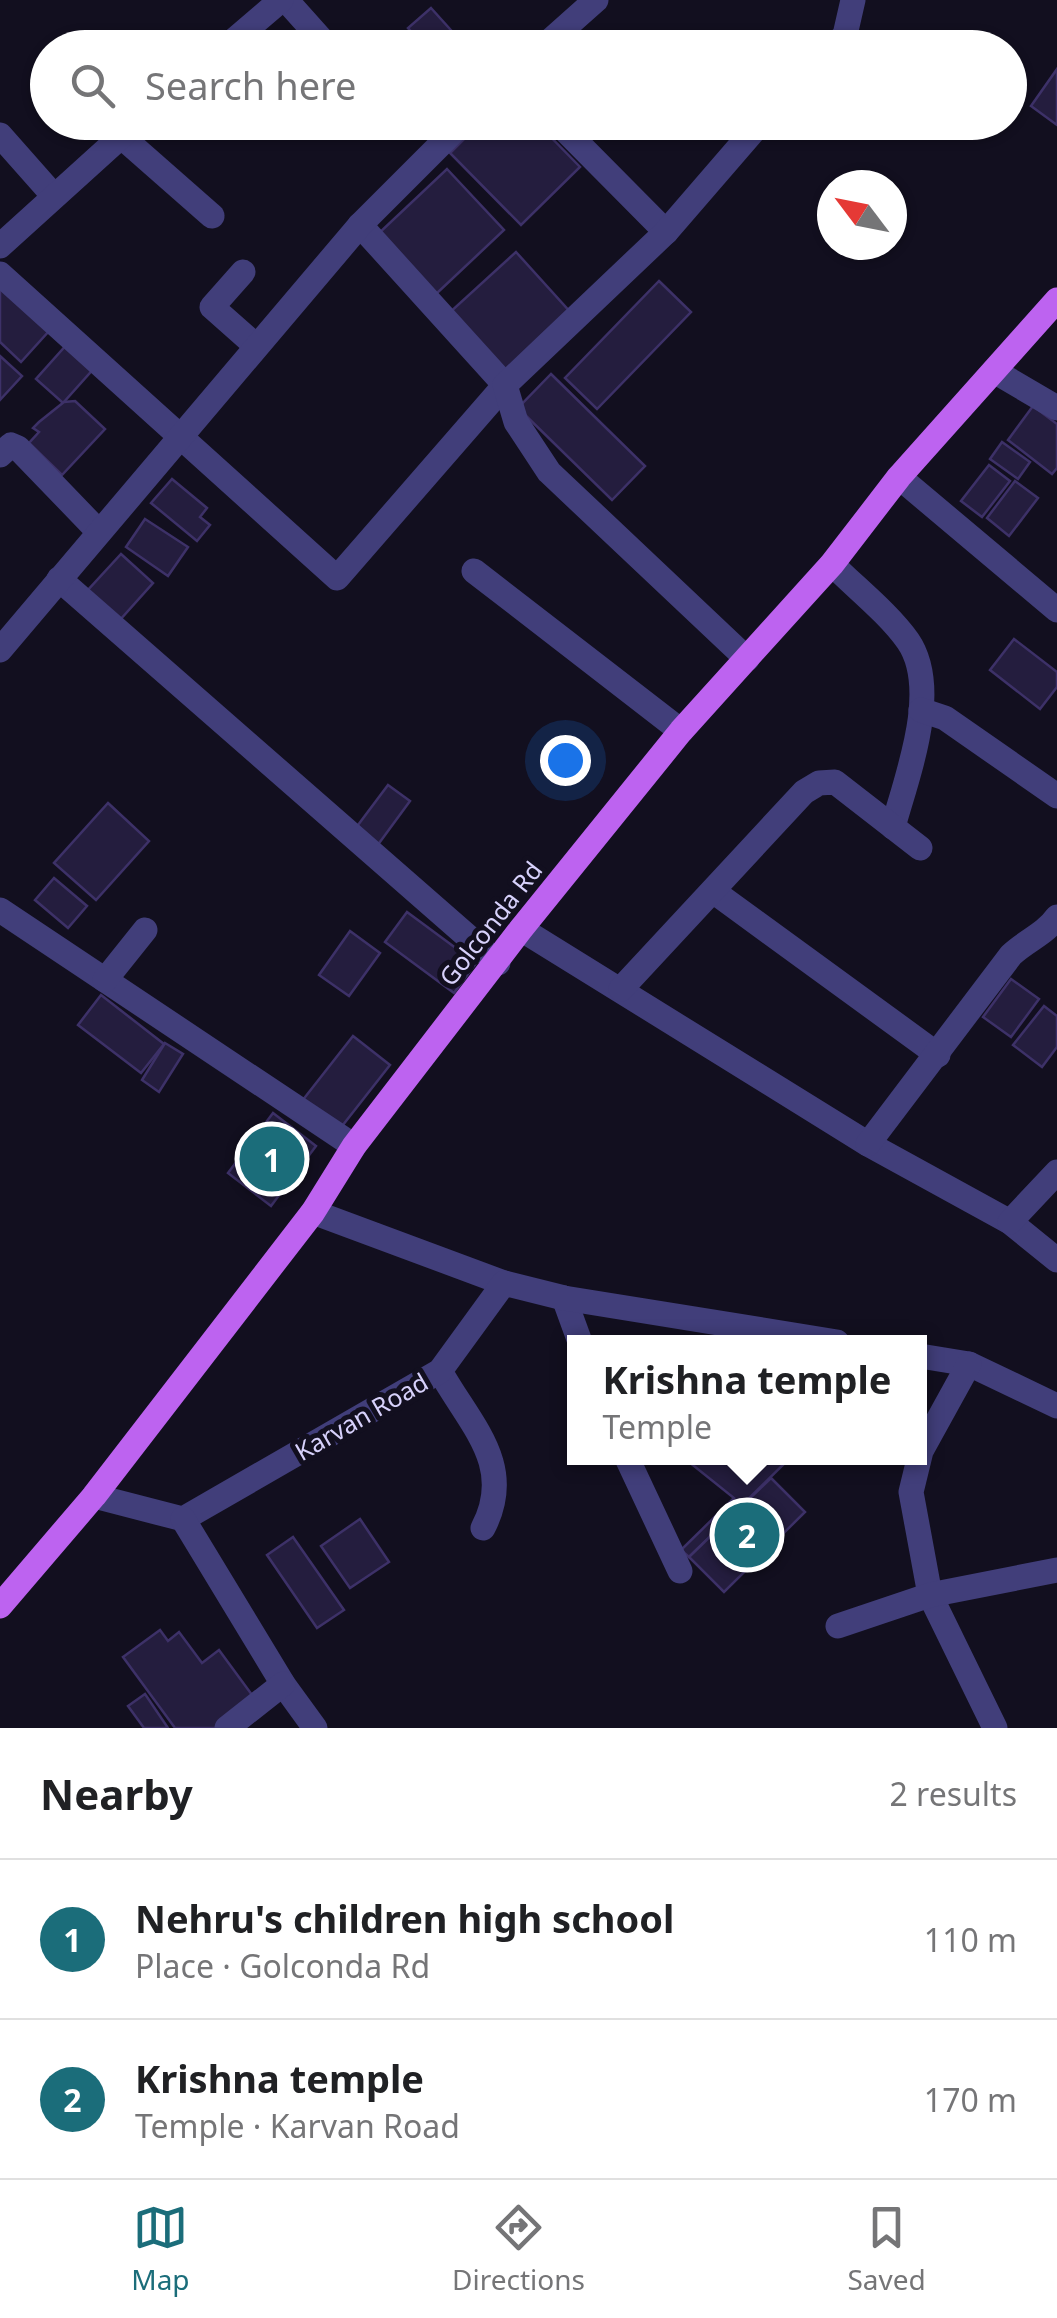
<!DOCTYPE html>
<html lang="en">
<head>
<meta charset="utf-8">
<style>
	body { margin:0; font-family:"Noto Sans",sans-serif; background:#f6f6f6; color:#202124 }
	.compass { position:absolute; left:817px; top:170px; width:90px; height:90px; border-radius:50%; background:#fff; box-shadow:0 2px 8px #0004; rotate:302deg }
	.you { position:absolute; left:565px; top:760px; width:35px; height:35px; margin:-25px; border:8px solid #fff; border-radius:50%; background:#1a73e8; box-shadow:0 0 0 15px #1a73e833 }
	.badge { display:grid; place-items:center; width:65px; height:65px; border-radius:50%; background:#1b6d7a; color:#fff; font-size:32px; font-weight:700 }
	.pin { position:absolute; translate:-50% -50%; border:5px solid #fff; box-shadow:0 2px 10px #0006 }
	.popup { position:absolute; left:567px; top:1335px; width:360px; height:130px; box-sizing:border-box; display:grid; place-content:center; border-radius:0px; background:#fff; filter:drop-shadow(0 2px 8px #0005); font-size:32px; white-space:nowrap; color:#757577 }
	.popup b { font-size:38px; color:#202124 }
	.popup::after { content:''; position:absolute; left:50%; top:100%; margin-left:-20px; border:20px solid transparent; border-top-color:#fff }
	.list { margin:0; padding:0; list-style:none }
	h2 { display:flex; justify-content:space-between; align-items:center; height:130px; margin:0; padding:0 40px; font-size:42px }
	h2 small { font-size:32px; font-weight:400; color:#757577 }
	.list li { display:grid; grid-template-columns:65px 1fr auto; gap:30px; align-items:center; box-sizing:border-box; height:160px; padding:0 40px; border-top:2px solid #e0e0e0 }
	.list b { display:block; font-size:38px; white-space:nowrap }
	.list p { margin:0; font-size:32px; white-space:nowrap; color:#757577 }
	.list em { font-size:32px; font-style:normal; color:#757577 }
	.icon { flex:none; width:55px; height:55px; fill:none; stroke:currentColor; stroke-width:2; stroke-linecap:round; stroke-linejoin:round }
	.map { position:relative; flex:none; width:1057px; height:1728px; overflow:hidden }
	.search { position:absolute; background:#fff; box-shadow:0 2px 8px #0004; left:30px; right:30px; top:30px; height:110px; display:flex; align-items:center; gap:25px; box-sizing:border-box; padding:0 35px; border-radius:55px; color:#757577; font-size:38px }
	.sheet { height:450px; background:#fff }
	nav { display:flex; justify-content:space-around; align-items:center; box-sizing:border-box; height:140px; border-top:2px solid #e0e0e0; background:#fff; font-size:28px; color:#757577 }
	nav a { display:grid; justify-items:center; gap:5px }
	nav .on { color:#1b6d7a }
	.map>svg:first-child { display:block }
	.building { fill:#241d3e; stroke:#3d3168; stroke-width:2.5 }
	.lines { fill:none; stroke-linecap:round; stroke-linejoin:round }
	.minor { stroke:#413e7a; stroke-width:25 }
	.major { stroke:#bd63f0; stroke-width:25 }
	.labels { text-anchor:middle; dominant-baseline:central; stroke-width:10; stroke-linejoin:round; paint-order:stroke }
	.street-label { font-size:25px; fill:#d7d1fb; stroke:#120f1f }
</style>
</head>
<body>
<div class="map">
<svg width="1057" height="1728" viewBox="0 0 1057 1728">
	<rect width="100%" height="100%" fill="#120f1f"/>
	<g class="building">
		<polygon points="431,8 467,48 426,48 408,28"/>
		<polygon points="1057,69 1057,125 1031,106"/>
		<polygon points="481,122 536,122 580,167 521,225 450,153"/>
		<polygon points="447,169 504,230 435,295 378,234"/>
		<polygon points="516,252 572,314 504,376 448,314"/>
		<polygon points="659,281 691,312 597,409 565,378"/>
		<polygon points="0,285 49,331 21,362 0,342"/>
		<polygon points="69,342 96,366 63,403 36,379"/>
		<polygon points="0,356 22,376 0,400"/>
		<polygon points="551,374 645,466 612,500 518,408"/>
		<polygon points="75,401 105,429 62,475 29,443 39,432 33,428 39,422 64,402"/>
		<polygon points="1033,406 1057,424 1057,468 1052,474 1008,440"/>
		<polygon points="1002,442 1030,462 1018,479 990,459"/>
		<polygon points="989,465 1010,481 982,517 961,501"/>
		<polygon points="172,479 207,508 200,517 210,525 197,541 151,503"/>
		<polygon points="1015,481 1038,498 1009,536 987,518"/>
		<polygon points="145,519 188,547 168,576 126,547"/>
		<polygon points="121,554 153,583 119,621 87,591"/>
		<polygon points="1014,639 1057,672 1057,687 1040,709 990,670"/>
		<polygon points="388,785 410,801 377,846 355,829"/>
		<polygon points="108,803 149,841 96,900 54,863"/>
		<polygon points="54,878 87,906 68,928 35,900"/>
		<polygon points="407,912 476,963 454,993 385,942"/>
		<polygon points="350,931 380,953 349,996 319,975"/>
		<polygon points="1011,979 1039,999 1011,1037 983,1017"/>
		<polygon points="101,995 164,1044 141,1073 78,1025"/>
		<polygon points="1044,1006 1057,1016 1057,1047 1042,1067 1013,1045"/>
		<polygon points="353,1036 390,1065 339,1130 302,1101"/>
		<polygon points="165,1043 183,1054 159,1092 142,1080"/>
		<polygon points="273,1113 316,1146 271,1206 228,1173"/>
		<polygon points="694,1458 790,1458 689,1557 681,1550 734,1498 689,1462"/>
		<polygon points="771,1478 805,1512 724,1592 689,1557"/>
		<polygon points="360,1519 389,1562 350,1588 321,1546"/>
		<polygon points="293,1537 344,1610 317,1628 267,1555"/>
		<polygon points="160,1630 168,1641 179,1632 202,1663 219,1650 255,1699 216,1728 175,1728 123,1657"/>
		<polygon points="145,1694 168,1728 144,1728 128,1706"/>
	</g>
	<g class="lines">
		<g class="minor">
			<polyline points="286,0 329,48"/>
			<polyline points="225,48 281,0"/>
			<polyline points="372,48 383,43 389,48"/>
			<polyline points="542,48 596,0"/>
			<polyline points="833,48 845,35 853,0"/>
			<polyline points="557,122 666,232"/>
			<polyline points="0,135 53,195"/>
			<polyline points="121,136 212,216"/>
			<polyline points="0,246 137,122"/>
			<polyline points="243,272 212,307 256,346"/>
			<polyline points="0,274 337,578 505,385 360,225"/>
			<polyline points="994,371 1057,408"/>
			<polyline points="0,455 11,445 18,448 99,532"/>
			<polyline points="899,477 1057,610"/>
			<path d="M 832,564 C 856,588 888,613 908,641 C 941,689 907,776 893,827"/>
			<polyline points="474,571 681,731"/>
			<polyline points="59,579 498,963"/>
			<polyline points="0,650 360,225 463,122"/>
			<polyline points="747,659 549,472 516,422 505,385 666,232 761,122"/>
			<polyline points="921,710 945,718 1057,796"/>
			<polyline points="713,891 938,1055"/>
			<polyline points="0,910 354,1146"/>
			<polyline points="521,929 868,1144 1010,1222 1057,1260"/>
			<polyline points="105,980 145,930"/>
			<polyline points="621,989 804,792 819,783 835,782 920,848"/>
			<path d="M 868,1144 L 1011,955 C 1027,940 1044,935 1057,917"/>
			<polyline points="313,1212 504,1283"/>
			<polyline points="1010,1222 1057,1172"/>
			<polyline points="564,1298 580,1342"/>
			<polyline points="920,1356 969,1364 1057,1406"/>
			<polyline points="969,1364 921,1451 911,1492 930,1595 995,1728"/>
			<path d="M 440,1371 C 470,1425 516,1465 483,1528"/>
			<polyline points="627,1458 680,1571"/>
			<polyline points="94,1496 183,1519 440,1371 504,1283 564,1298 837,1342"/>
			<polyline points="183,1519 283,1684 315,1728"/>
			<polyline points="838,1626 930,1595 1057,1570"/>
			<polyline points="227,1728 283,1684"/>
		</g>
		<polyline class="major" points="0,1606 94,1496 313,1212 354,1146 521,929 681,731 832,564 899,477 1057,300"/>
	</g>
	<g class="labels">
		<g class="street-label">
			<text transform="translate(490 923) rotate(-52)">Golconda Rd</text>
			<text transform="translate(361 1416) rotate(-30)">Karvan Road</text>
		</g>
	</g>
</svg>
<svg class="compass" viewBox="-18 -18 36 36"><path d="M0-13l5 13h-10z" fill="#e53935"/><path d="M0 13l5-13h-10z" fill="#757577"/></svg>
<div class="you"></div>
<div class="pin badge" style="left:272px;top:1159px">1</div>
<div class="pin badge" style="left:747px;top:1535px">2</div>
<div class="popup"><b>Krishna temple</b>Temple</div>
<div class="search"><svg class="icon" aria-label="search" viewBox="0 0 24 24"><circle cx="10" cy="10" r="6"/><path d="M15 15l6 6"/></svg>Search here</div>
</div>
<section class="sheet">
<h2>Nearby<small>2 results</small></h2>
<ul class="list">
<li><span class="badge">1</span><div><b>Nehru's children high school</b><p>Place · Golconda Rd</p></div><em>110 m</em></li>
<li><span class="badge">2</span><div><b>Krishna temple</b><p>Temple · Karvan Road</p></div><em>170 m</em></li>
</ul>
</section>
<nav>
<a class="on"><svg class="icon" aria-label="map" viewBox="0 0 24 24"><path d="M3 6l6-2 6 2 6-2v14l-6 2-6-2-6 2zM9 4v14M15 6v14"/></svg>Map</a>
<a><svg class="icon" aria-label="directions" viewBox="0 0 24 24"><path d="M12 3l9 9-9 9-9-9zM9 14v-3h6M13 9l2 2-2 2"/></svg>Directions</a>
<a><svg class="icon" aria-label="saved" viewBox="0 0 24 24"><path d="M7 4h10v16l-5-4-5 4z"/></svg>Saved</a>
</nav>
</body>
</html>
